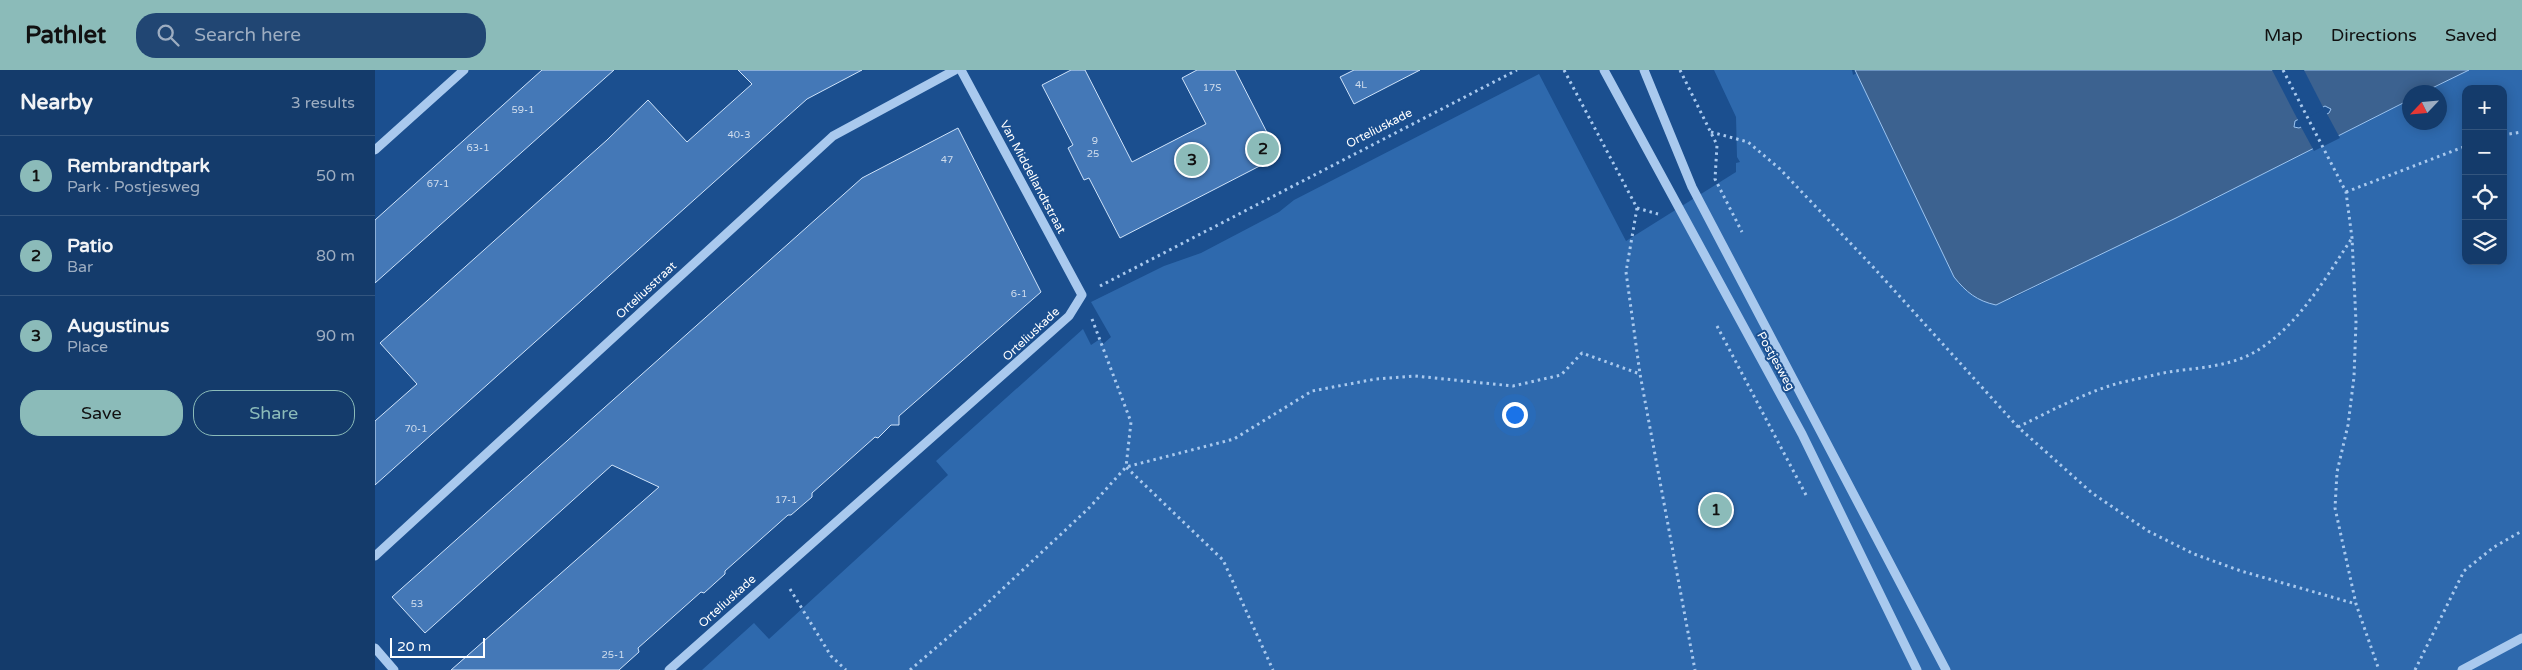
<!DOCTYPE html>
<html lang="en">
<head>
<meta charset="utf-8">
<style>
	body { margin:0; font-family:"Varela Round",sans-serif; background:#214673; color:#f1f3f6 }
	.controls { position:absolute; right:15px; top:15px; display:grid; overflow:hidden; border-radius:10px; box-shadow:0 2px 12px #0003 }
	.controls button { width:45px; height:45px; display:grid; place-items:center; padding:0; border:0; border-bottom:1px solid #33557e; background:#143b6b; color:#f1f3f6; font:25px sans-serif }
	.compass { position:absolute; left:2027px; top:15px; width:45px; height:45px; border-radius:50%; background:#143b6b; box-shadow:0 2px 12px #0003; rotate:244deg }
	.scale { position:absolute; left:15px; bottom:12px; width:95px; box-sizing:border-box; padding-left:5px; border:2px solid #fff; border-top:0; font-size:14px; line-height:18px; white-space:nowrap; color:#fff; -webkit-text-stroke:4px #1b4f8f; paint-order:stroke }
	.you { position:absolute; left:1139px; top:344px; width:18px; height:18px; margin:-12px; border:4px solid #fff; border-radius:50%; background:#1a73e8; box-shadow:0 0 0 8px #1a73e833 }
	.badge { display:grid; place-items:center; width:32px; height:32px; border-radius:50%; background:#8bbbb9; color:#111; font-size:16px; font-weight:700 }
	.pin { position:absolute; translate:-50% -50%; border:2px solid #fff; box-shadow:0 1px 5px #0006 }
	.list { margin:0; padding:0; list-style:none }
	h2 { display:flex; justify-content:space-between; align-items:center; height:65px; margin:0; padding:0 20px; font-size:21px }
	h2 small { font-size:16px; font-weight:400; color:#9dadc1 }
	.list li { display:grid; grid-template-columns:32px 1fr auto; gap:15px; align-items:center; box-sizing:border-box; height:80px; padding:0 20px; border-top:1px solid #33557e }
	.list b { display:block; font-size:19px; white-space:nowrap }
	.list p { margin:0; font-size:16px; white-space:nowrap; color:#9dadc1 }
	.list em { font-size:16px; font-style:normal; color:#9dadc1 }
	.actions { display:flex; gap:10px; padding:15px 20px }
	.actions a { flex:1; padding:11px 0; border:1px solid #8bbbb9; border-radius:20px; text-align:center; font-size:18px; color:#8bbbb9 }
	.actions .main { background:#8bbbb9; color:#111 }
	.icon { flex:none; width:28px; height:28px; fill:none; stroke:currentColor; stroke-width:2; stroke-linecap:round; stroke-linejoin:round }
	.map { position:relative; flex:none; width:2147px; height:600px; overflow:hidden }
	header { display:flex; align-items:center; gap:30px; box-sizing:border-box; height:70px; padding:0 25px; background:#8bbbb9; color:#111 }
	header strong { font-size:24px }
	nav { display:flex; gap:28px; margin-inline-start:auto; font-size:18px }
	.search { width:350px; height:45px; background:#214673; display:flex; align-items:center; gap:12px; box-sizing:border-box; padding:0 18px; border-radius:20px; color:#9dadc1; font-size:19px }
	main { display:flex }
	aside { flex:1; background:#143b6b }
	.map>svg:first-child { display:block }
	.green { fill:#2e69ad; fill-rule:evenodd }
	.water { fill:#3c6290; stroke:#9cc4f0; fill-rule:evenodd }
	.pier { fill:#1b4f8f }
	.building { fill:#4478b7; stroke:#cfe3fa }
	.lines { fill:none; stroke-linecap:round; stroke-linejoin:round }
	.path { stroke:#a9c9ee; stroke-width:3; stroke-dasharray:2.5 4; stroke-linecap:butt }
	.minor { stroke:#a9c9ee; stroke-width:9 }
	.labels { text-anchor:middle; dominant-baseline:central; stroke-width:4; stroke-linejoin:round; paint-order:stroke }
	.number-label { font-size:10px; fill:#d0dded }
	.street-label { font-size:12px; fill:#fff; stroke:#1b4f8f }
</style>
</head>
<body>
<header>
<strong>Pathlet</strong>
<div class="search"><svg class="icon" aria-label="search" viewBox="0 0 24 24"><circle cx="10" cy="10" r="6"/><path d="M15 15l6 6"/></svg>Search here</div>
<nav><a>Map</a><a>Directions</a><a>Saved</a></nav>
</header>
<main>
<aside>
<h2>Nearby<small>3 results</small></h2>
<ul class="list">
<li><span class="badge">1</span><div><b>Rembrandtpark</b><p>Park · Postjesweg</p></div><em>50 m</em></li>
<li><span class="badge">2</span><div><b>Patio</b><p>Bar</p></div><em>80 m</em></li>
<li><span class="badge">3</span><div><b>Augustinus</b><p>Place</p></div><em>90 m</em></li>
</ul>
<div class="actions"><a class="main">Save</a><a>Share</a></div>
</aside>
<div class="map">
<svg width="2147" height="600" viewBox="0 0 2147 600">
	<rect width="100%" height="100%" fill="#1b4f8f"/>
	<path class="green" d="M 1339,0 L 1477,0 L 1478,5 L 1482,3 L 1636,229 L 2034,30 L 2034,52 L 2064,52 L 2064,22 L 2049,22 L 2094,0 L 2147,0 L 2147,600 L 327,600 L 379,553 L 394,569 L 573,405 L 561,391 L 708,259 L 716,275 L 725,269 L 728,274 L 736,267 L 716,232 L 789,196 L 826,183 L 904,142 L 919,130 L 1164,4 L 1251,171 L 1361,102 L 1361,93 L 1365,92 L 1362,87 L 1361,47 ZM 2091,19 L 2128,19 L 2128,191 L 2091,191 Z"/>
	<path class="water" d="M 1480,0 L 2094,0 L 2049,22 L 2034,22 L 2034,30 L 1801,148 L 1621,235 C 1602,231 1591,222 1579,207 ZM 1950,36 L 1956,39 L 1954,43 L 1924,58 L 1919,57 L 1920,51 Z"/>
	<g class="pier">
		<polygon points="1897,0 1929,0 1949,39 1924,52"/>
		<polygon points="1951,42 1965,68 1939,81 1925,55"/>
	</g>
	<g class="building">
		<polygon points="167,0 239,0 0,213 0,150"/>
		<polygon points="363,0 487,0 432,29 0,415 0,351 42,314 5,273 232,70 273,30 312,72 377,14"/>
		<polygon points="696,0 710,0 757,92 831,54 807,8 822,0 860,0 904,86 745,168 714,108 709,110 693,78 698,75 667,15"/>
		<polygon points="979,0 1045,0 979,34 965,7"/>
		<polygon points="583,58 666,222 524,346 524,355 516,355 503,368 500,367 437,423 437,427 416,445 413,445 350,501 350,504 329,523 326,522 263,578 264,582 244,600 76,600 284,417 237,395 50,563 17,527 487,108"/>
	</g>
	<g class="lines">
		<g class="path">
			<polyline points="1189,0 1262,138"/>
			<polyline points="1305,0 1342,75 1340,109 1367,162"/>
			<polyline points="1908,0 1971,122 1977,168 1981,252 1979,307 1973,355 1962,402 1960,438 1981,534 2004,600"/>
			<polyline points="1336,62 1373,72 1405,99 1499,198 1643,357 1717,423 1773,461 1819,484 1866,501 1981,534"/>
			<polyline points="2128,65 2147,62"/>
			<polyline points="1971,122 2091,76"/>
			<polyline points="1262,138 1283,144"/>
			<polyline points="1262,138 1251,202 1265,304 1320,600"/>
			<polyline points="725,216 1142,0"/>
			<polyline points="717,249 756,352 751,397 848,490 898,600"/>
			<polyline points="1342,256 1431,425"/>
			<path d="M 1643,357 C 1676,341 1712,321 1748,312 C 1763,309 1778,305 1793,302 C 1821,298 1852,297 1878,283 C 1922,258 1950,209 1977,168"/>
			<polyline points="415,519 456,586 471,600"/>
			<polyline points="535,600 605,540 715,437 751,397 859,369 937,321 1001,309 1040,306 1138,316 1186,305 1207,283 1265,304"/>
			<polyline points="2040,600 2089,501 2119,477 2147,461"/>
		</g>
		<g class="minor">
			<polyline points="1229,0 1427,364 1542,600"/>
			<polyline points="1269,0 1317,117 1571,600"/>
			<polyline points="0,80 89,0"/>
			<polyline points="0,486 458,66 580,0"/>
			<polyline points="0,578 19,600"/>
			<polyline points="294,600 694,246 707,225 586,0"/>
			<polyline points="2087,600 2147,568"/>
		</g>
	</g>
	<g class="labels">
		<g class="number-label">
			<text x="986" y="15">4L</text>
			<text x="837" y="18">17S</text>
			<text x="148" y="40">59-1</text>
			<text x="364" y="65">40-3</text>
			<text x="720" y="71">9</text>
			<text x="103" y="78">63-1</text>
			<text x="718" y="84">25</text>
			<text x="572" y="90">47</text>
			<text x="63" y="114">67-1</text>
			<text x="644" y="224">6-1</text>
			<text x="41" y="359">70-1</text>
			<text x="411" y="430">17-1</text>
			<text x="42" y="534">53</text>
			<text x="238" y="585">25-1</text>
		</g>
		<g class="street-label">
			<text transform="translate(1004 58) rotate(-27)">Orteliuskade</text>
			<text transform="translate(658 107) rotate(62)">Van Middellandtstraat</text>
			<text transform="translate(271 220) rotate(-43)">Orteliusstraat</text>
			<text transform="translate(656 264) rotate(-43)">Orteliuskade</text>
			<text transform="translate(1401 291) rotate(61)">Postjesweg</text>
			<text transform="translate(352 531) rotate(-42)">Orteliuskade</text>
		</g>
	</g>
</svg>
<div class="controls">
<button>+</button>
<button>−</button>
<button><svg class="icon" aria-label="locate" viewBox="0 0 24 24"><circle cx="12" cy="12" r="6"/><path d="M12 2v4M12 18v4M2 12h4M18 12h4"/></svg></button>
<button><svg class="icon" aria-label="layers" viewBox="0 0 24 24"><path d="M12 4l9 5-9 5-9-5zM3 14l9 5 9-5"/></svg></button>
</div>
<svg class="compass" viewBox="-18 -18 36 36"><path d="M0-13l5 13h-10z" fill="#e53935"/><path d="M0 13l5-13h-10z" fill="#9dadc1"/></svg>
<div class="scale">20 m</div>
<div class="you"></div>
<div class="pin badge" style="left:1341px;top:440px">1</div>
<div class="pin badge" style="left:888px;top:79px">2</div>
<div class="pin badge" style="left:817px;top:90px">3</div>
</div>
</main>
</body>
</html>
